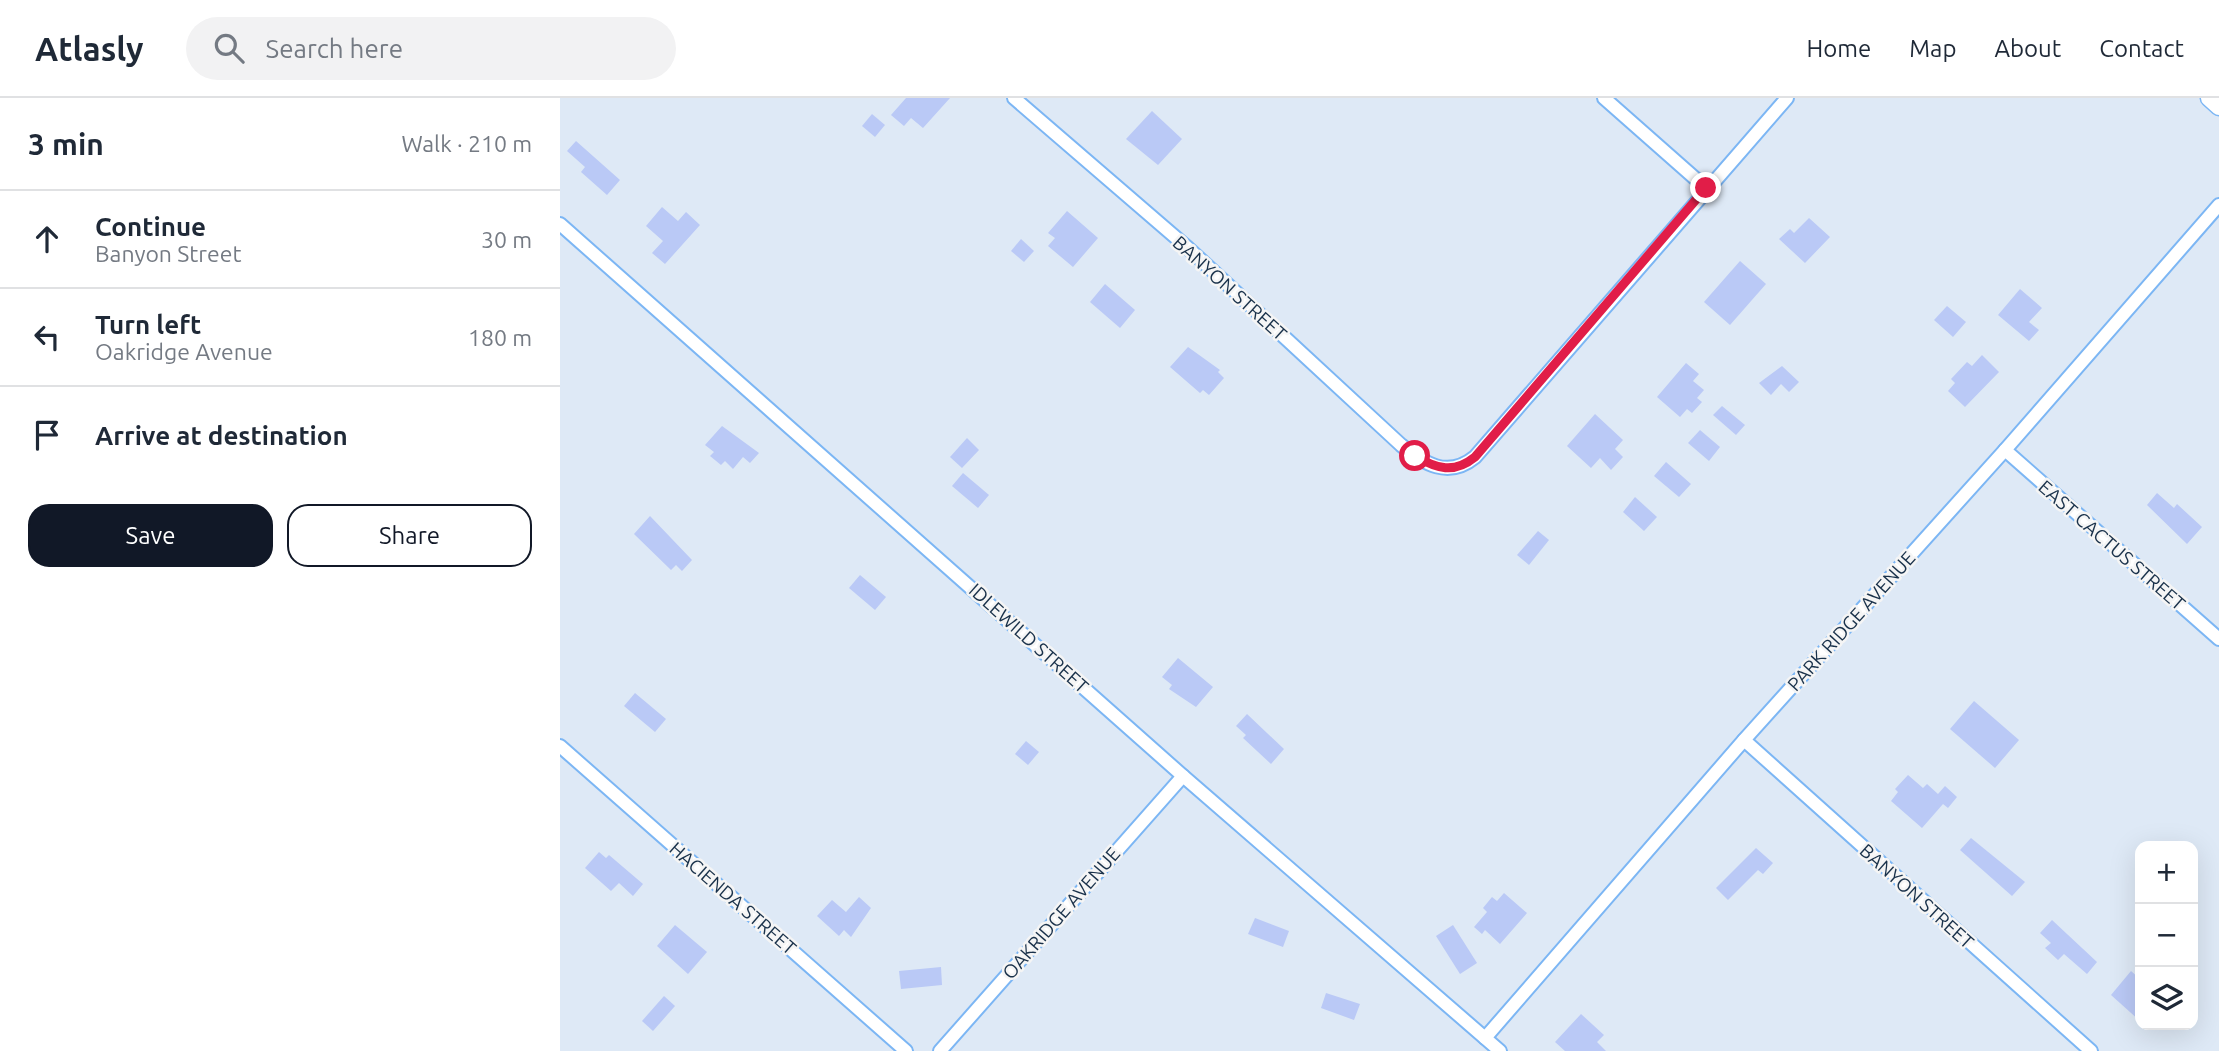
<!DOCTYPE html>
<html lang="en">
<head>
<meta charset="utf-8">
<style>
	body { margin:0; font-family:Ubuntu,sans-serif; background:#f2f2f3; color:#1f2937 }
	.controls { position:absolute; right:21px; bottom:21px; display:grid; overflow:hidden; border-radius:14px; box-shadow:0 7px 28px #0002 }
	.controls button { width:63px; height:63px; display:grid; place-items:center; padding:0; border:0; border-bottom:2px solid #e0e1e3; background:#fff; color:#1f2937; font:35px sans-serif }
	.stop { position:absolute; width:21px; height:21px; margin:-16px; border:5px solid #e11d48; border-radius:50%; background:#fff }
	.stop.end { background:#e11d48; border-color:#fff; box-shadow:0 2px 7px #0008 }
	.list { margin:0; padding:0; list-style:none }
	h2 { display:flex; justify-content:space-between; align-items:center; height:91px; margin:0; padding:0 28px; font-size:30px }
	h2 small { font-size:23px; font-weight:400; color:#747a83 }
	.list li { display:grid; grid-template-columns:46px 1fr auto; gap:21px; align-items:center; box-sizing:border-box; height:98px; padding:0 28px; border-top:2px solid #e0e1e3 }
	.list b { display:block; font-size:26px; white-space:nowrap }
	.list p { margin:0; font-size:23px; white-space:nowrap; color:#747a83 }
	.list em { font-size:23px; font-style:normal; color:#747a83 }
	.actions { display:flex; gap:14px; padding:21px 28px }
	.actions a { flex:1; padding:16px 0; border:2px solid #111827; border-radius:21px; text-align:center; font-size:24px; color:#111827 }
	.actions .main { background:#111827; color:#fff }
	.icon { flex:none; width:38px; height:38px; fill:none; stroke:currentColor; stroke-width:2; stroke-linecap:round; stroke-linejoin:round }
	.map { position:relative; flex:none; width:1659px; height:953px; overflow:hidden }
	header { display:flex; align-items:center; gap:42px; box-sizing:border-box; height:98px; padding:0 35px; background:#fff; border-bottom:2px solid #e0e1e3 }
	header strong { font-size:33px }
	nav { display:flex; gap:38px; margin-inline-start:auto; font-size:24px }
	.search { width:490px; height:63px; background:#f2f2f3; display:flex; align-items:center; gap:18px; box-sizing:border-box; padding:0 24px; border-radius:38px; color:#747a83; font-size:26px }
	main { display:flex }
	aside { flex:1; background:#fff }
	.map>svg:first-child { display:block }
	.building { fill:#bac9f6 }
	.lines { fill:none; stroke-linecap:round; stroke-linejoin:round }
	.minor-casing { stroke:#7cb6f4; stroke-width:16 }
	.tertiary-casing { stroke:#7cb6f4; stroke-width:19 }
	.minor { stroke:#fff; stroke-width:12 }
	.tertiary { stroke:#fff; stroke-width:16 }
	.route { stroke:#e11d48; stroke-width:9 }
	.labels { text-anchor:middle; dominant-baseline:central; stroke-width:5; stroke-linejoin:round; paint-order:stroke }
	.street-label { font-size:19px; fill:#19314a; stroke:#f5f5f5 }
</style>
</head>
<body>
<header>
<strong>Atlasly</strong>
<div class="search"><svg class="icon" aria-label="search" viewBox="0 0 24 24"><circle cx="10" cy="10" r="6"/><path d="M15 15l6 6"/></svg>Search here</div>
<nav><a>Home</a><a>Map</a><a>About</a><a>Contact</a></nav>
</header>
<main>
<aside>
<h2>3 min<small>Walk · 210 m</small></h2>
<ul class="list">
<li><svg class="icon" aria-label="ahead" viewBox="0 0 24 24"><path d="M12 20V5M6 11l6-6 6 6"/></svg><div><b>Continue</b><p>Banyon Street</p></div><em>30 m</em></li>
<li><svg class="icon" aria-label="left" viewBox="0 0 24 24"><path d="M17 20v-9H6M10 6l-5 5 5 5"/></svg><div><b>Turn left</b><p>Oakridge Avenue</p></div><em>180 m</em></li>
<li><svg class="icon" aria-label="arrive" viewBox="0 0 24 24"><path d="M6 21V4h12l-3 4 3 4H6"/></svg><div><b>Arrive at destination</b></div></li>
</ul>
<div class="actions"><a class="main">Save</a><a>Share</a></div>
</aside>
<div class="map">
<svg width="1659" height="953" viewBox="0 0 1659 953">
	<rect width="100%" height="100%" fill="#dee9f6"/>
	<g class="building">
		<polygon points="346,0 390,0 363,30 351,20 344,28 331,17"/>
		<polygon points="592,13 622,41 598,67 566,41"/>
		<polygon points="312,16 325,27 315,39 302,28"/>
		<polygon points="16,43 60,82 47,97 21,74 25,69 7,53"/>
		<polygon points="102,109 118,123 126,114 140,127 105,166 92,155 103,143 86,128"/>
		<polygon points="507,113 538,140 513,169 488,148 495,140 488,135"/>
		<polygon points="1249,120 1270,139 1245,165 1219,141 1230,131 1234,135"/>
		<polygon points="461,141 474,153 464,164 451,153"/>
		<polygon points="1180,163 1206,186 1170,227 1144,204"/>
		<polygon points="545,186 575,212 560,230 530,204"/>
		<polygon points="1460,191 1482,210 1469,224 1479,232 1469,243 1438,217"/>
		<polygon points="1387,208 1406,224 1393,239 1374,222"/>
		<polygon points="628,249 660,272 658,274 664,280 649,297 643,292 640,295 610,269"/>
		<polygon points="1422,257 1439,274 1405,309 1388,293 1395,285 1391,281 1407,264 1412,268"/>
		<polygon points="1126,265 1139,276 1133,283 1144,292 1137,300 1142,304 1132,315 1127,311 1120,319 1097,299"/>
		<polygon points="1222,268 1239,284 1229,294 1221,286 1211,297 1199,285"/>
		<polygon points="1162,308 1185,327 1176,337 1153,317"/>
		<polygon points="1035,316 1063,342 1055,351 1063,359 1051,372 1040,360 1031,370 1007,348"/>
		<polygon points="162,328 199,355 190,365 183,359 173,371 165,363 161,367 150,358 154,354 145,347"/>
		<polygon points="1140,332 1160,349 1149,363 1128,345"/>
		<polygon points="407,340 419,352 402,370 390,359"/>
		<polygon points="1106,364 1131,386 1119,399 1094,378"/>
		<polygon points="403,375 429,397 418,410 392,388"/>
		<polygon points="1597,395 1614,410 1617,406 1642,429 1627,446 1587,407"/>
		<polygon points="1075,399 1097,419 1084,433 1063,414"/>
		<polygon points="90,418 132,462 122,473 116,467 111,472 74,436"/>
		<polygon points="978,433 989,442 969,467 957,457"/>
		<polygon points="300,477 326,499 315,512 289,490"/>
		<polygon points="618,560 653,589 636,609 609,591 612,587 602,579"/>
		<polygon points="75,595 106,621 95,634 64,608"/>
		<polygon points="1414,603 1459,642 1435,670 1390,631"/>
		<polygon points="687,616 724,651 711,666 683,640 686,637 676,628"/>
		<polygon points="466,643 479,654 468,667 455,656"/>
		<polygon points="1348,677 1363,690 1367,686 1378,696 1385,688 1397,699 1388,710 1383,706 1362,730 1331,703 1338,694 1335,691"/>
		<polygon points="1411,740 1465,784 1452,798 1400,752"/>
		<polygon points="1196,750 1213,765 1203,776 1198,772 1168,802 1156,790"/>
		<polygon points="39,754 46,760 49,757 83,786 73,798 59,785 51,793 25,770"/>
		<polygon points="944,795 967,815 940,846 925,832 922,836 914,829 927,814 923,810 932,799 937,803"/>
		<polygon points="299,799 311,810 291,839 284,832 279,838 257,818 272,802 286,814"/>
		<polygon points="695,820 729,833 723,849 688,836"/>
		<polygon points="1492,822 1537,864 1527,876 1504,856 1498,862 1485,850 1491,845 1480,835"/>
		<polygon points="115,827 147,854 128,876 97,848"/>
		<polygon points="893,827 917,865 900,876 876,838"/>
		<polygon points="381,869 382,887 341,891 339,873"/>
		<polygon points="1571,873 1580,881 1580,923 1551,897"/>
		<polygon points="766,895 800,906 794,922 761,910"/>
		<polygon points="104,898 115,908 93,933 82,923"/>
		<polygon points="1021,916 1044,937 1037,944 1046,953 1005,953 995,944"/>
	</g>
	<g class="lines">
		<g class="minor-casing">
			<g id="minor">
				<path d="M 454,0 L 628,150 L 841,347 C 864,366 888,381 915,359 L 1227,0"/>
				<polyline points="1044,0 1146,90"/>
				<polyline points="0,126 623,678 940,953"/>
				<polyline points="1445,352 1659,541"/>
				<polyline points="1184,642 1531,953"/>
				<polyline points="0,648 346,953"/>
				<polyline points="925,940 1184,642 1445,352 1659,107"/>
				<polyline points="380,953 623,678"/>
			</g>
		</g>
		<g class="tertiary-casing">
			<polyline id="tertiary" points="1649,0 1659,9"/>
		</g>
		<use href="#minor" class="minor"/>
		<use href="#tertiary" class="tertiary"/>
	</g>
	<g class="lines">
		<path class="route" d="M 855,358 C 877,371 894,376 915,359 L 1146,90"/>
	</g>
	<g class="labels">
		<g class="street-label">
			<text transform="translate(670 190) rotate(42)">BANYON STREET</text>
			<text transform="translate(1552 447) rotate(41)">EAST CACTUS STREET</text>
			<text transform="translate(1291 523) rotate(-48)">PARK RIDGE AVENUE</text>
			<text transform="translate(469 540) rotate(42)">IDLEWILD STREET</text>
			<text transform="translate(1357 798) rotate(42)">BANYON STREET</text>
			<text transform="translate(173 800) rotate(41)">HACIENDA STREET</text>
			<text transform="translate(501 815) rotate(-49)">OAKRIDGE AVENUE</text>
		</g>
	</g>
</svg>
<div class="controls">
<button>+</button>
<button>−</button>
<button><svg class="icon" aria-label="layers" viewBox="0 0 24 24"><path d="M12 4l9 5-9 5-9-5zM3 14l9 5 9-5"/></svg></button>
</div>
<div class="stop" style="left:855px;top:358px"></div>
<div class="stop end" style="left:1146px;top:90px"></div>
</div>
</main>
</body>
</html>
